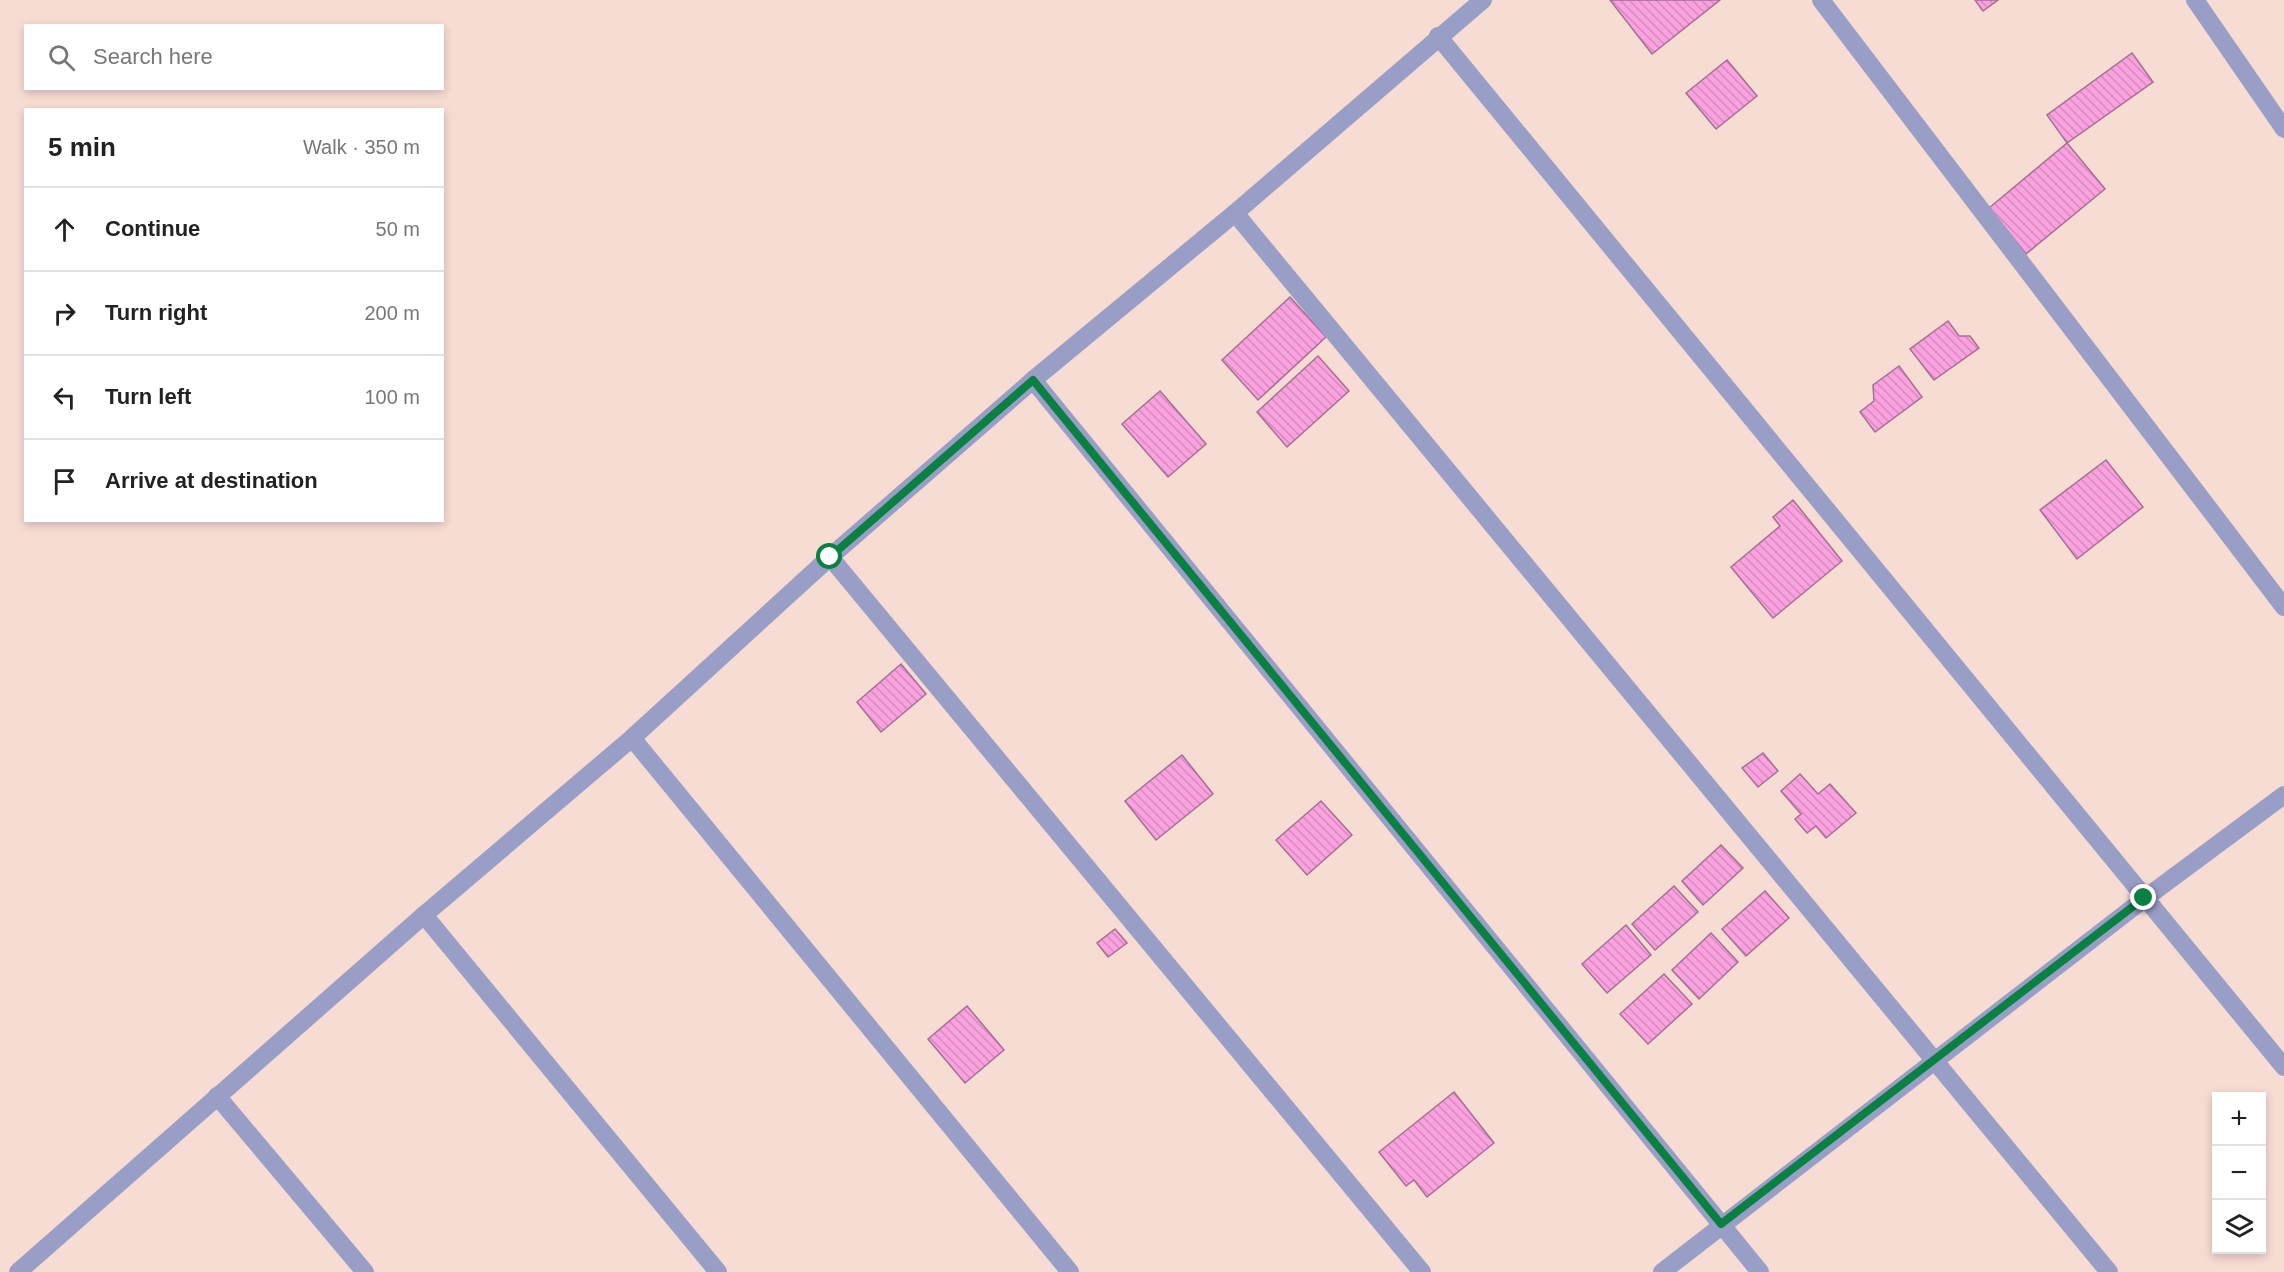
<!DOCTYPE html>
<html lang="en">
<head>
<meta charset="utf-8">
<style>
	body { margin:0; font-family:Arial,sans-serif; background:#f2f2f2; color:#222 }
	.controls { position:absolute; right:18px; bottom:18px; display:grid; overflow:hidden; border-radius:0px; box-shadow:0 3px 9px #0003 }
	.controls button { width:54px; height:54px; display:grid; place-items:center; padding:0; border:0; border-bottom:2px solid #e0e0e0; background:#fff; color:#222; font:30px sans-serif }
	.stop { position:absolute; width:18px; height:18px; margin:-14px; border:4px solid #0b8043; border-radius:50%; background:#fff }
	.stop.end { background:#0b8043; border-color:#fff; box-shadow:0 2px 6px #0008 }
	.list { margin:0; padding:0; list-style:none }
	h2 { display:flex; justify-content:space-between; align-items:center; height:78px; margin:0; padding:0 24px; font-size:26px }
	h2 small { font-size:20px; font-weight:400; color:#767676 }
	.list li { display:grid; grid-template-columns:39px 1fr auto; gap:18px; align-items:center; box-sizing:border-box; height:84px; padding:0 24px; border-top:2px solid #e0e0e0 }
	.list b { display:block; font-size:22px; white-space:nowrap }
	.list em { font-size:20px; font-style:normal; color:#767676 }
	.icon { flex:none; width:33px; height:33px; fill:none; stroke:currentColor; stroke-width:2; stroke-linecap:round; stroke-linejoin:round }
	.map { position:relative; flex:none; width:2284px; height:1272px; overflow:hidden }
	.search { position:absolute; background:#fff; box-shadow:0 3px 9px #0003; left:24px; top:24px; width:420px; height:66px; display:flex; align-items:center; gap:15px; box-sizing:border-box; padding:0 21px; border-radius:0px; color:#767676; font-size:22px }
	.panel { position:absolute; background:#fff; box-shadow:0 3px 9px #0003; left:24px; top:108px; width:420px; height:414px; border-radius:0px }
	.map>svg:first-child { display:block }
	.building { fill:url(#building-back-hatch); stroke:#a46f94; stroke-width:1.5 }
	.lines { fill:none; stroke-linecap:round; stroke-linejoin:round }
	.minor { stroke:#989ec6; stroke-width:18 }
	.route { stroke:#0b8043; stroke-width:8 }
</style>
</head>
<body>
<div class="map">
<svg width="2284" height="1272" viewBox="0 0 2284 1272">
	<defs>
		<pattern id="building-back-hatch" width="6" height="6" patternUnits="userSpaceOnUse" patternTransform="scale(1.5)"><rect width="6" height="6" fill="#faa1df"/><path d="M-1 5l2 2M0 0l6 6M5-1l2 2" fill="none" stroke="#d68abe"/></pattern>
	</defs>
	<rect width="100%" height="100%" fill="#f7dcd3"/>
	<g class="building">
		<polygon points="1610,0 1720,0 1652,54"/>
		<polygon points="1975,0 1998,0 1983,11"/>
		<polygon points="2132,53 2153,82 2067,143 2047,115"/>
		<polygon points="1727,60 1757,96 1716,129 1686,93"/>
		<polygon points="2067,143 2105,189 2026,254 1989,208"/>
		<polygon points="1290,297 1326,337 1258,400 1222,360"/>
		<polygon points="1948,321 1959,336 1970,336 1979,348 1934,380 1910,349"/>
		<polygon points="1318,356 1349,391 1287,447 1257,412"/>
		<polygon points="1899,366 1922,397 1875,432 1860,412 1874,401 1873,385"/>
		<polygon points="1160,391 1206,444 1168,477 1122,424"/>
		<polygon points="2106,460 2143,507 2077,559 2040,510"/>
		<polygon points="1793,500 1842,561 1773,618 1731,567 1780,526 1773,517"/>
		<polygon points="901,664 926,694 881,732 857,702"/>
		<polygon points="1763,753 1778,771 1758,787 1742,768"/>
		<polygon points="1182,755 1213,794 1156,840 1125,801"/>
		<polygon points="1800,774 1818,794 1830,784 1856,813 1826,838 1816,826 1807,833 1795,819 1801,814 1781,791"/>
		<polygon points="1321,801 1352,835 1307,875 1276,840"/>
		<polygon points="1721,845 1743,868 1703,905 1682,881"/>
		<polygon points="1674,886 1698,912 1655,950 1632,924"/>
		<polygon points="1765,891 1789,918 1746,956 1722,929"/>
		<polygon points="1626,925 1651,955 1607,993 1582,964"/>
		<polygon points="1115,929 1127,943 1108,957 1097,943"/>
		<polygon points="1711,933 1738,962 1699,999 1672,970"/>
		<polygon points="1664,974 1692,1004 1648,1044 1620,1014"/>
		<polygon points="967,1006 1004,1050 965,1083 928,1039"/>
		<polygon points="1454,1092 1494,1143 1427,1197 1414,1180 1406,1186 1379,1152"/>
	</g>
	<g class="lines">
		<g class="minor">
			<polyline points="1821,0 2284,607"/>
			<polyline points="2195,0 2284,129"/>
			<polyline points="1438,36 2284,1067"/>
			<polyline points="1235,213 2109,1272"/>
			<polyline points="1033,380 1760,1272"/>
			<polyline points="830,557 1422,1272"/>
			<polyline points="632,738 1070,1272"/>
			<polyline points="424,915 718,1272"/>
			<polyline points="217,1096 365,1272"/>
			<polyline points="18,1272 424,915 632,738 830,557 1033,380 1235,213 1483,0"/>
			<polyline points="1662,1272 2144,899 2284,795"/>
		</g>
	</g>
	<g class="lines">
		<polyline class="route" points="830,557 1033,380 1721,1224 2144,898"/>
	</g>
</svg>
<div class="controls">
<button>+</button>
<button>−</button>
<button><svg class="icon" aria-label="layers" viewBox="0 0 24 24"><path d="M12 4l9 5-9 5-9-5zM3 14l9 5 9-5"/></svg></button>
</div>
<div class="stop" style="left:830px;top:557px"></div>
<div class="stop end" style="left:2144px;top:898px"></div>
<div class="search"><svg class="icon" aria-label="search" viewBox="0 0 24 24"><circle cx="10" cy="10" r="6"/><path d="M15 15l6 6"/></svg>Search here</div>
<section class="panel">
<h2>5 min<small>Walk · 350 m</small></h2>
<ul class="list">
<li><svg class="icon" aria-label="ahead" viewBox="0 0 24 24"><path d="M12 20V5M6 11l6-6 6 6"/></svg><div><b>Continue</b></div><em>50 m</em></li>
<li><svg class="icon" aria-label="right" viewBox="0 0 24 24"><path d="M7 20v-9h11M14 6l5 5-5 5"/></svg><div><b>Turn right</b></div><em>200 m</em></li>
<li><svg class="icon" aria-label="left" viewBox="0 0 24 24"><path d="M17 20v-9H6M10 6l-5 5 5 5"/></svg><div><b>Turn left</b></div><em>100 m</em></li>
<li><svg class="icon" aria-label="arrive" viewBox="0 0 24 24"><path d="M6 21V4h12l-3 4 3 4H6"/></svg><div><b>Arrive at destination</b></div></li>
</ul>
</section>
</div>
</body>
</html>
